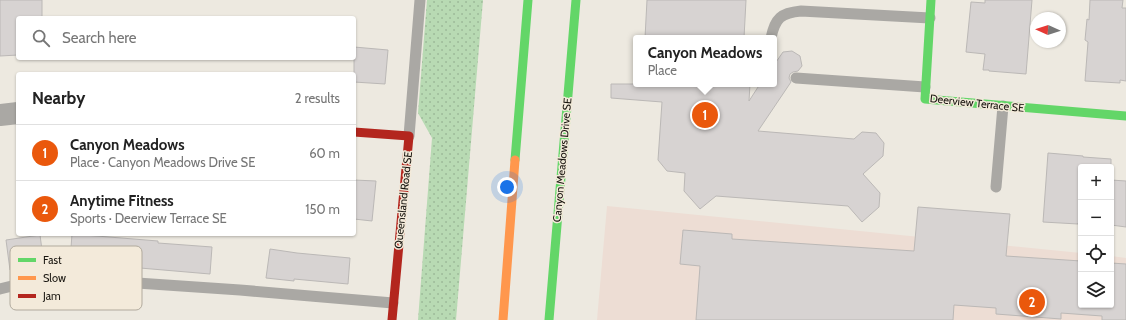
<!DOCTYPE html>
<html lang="en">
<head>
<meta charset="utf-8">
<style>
	body { margin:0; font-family:Cabin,sans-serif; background:#f6f6f6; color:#222 }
	.controls { position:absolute; right:12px; bottom:12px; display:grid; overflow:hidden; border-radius:4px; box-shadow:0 1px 3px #0004 }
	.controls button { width:36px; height:36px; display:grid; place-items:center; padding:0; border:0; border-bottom:1px solid #e0e0e0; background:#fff; color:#222; font:20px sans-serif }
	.compass { position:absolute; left:1030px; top:12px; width:36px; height:36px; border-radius:50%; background:#fff; box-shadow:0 1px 3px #0004; rotate:273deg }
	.you { position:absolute; left:507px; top:187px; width:14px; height:14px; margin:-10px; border:3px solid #fff; border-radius:50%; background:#1a73e8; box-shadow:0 0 0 6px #1a73e833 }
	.badge { display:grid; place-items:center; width:26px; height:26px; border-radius:50%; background:#ea580c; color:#fff; font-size:13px; font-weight:700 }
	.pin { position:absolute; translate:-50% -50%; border:2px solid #fff; box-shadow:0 1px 4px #0006 }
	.popup { position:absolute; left:633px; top:35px; width:144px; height:52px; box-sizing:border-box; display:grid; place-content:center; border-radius:4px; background:#fff; filter:drop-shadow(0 1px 3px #0005); font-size:13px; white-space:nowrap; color:#767676 }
	.popup b { font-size:15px; color:#222 }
	.popup::after { content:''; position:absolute; left:50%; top:100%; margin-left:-8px; border:8px solid transparent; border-top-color:#fff }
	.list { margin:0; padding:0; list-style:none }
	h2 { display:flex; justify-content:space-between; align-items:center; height:52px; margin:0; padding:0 16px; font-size:17px }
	h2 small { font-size:13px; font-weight:400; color:#767676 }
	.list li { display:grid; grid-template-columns:26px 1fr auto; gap:12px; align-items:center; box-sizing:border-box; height:56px; padding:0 16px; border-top:1px solid #e0e0e0 }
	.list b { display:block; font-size:15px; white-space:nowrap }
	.list p { margin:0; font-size:13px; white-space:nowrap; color:#767676 }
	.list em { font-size:13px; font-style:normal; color:#767676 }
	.icon { flex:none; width:22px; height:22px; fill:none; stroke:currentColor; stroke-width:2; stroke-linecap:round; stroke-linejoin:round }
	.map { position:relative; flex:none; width:1126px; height:320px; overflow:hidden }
	.search { position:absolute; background:#fff; box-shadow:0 1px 3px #0004; left:16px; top:16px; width:340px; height:44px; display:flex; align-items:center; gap:10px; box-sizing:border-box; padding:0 14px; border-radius:4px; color:#767676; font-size:15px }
	.panel { position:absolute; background:#fff; box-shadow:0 1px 3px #0004; left:16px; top:72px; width:340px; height:164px; border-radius:4px }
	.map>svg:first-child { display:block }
	.commercial { fill:#edddd4 }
	.park { fill:url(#park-dots) }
	.building { fill:#d7d3d2; stroke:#bbb8b6 }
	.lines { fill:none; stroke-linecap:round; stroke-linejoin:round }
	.lane { stroke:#aaa8a4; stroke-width:11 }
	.street { stroke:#aaa8a4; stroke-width:22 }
	.fast { stroke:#63d668; stroke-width:9 }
	.slow { stroke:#ff974d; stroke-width:9 }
	.jam { stroke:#b3261e; stroke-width:9 }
	.labels { text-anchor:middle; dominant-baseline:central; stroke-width:3; stroke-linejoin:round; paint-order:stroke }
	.street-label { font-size:11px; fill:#18150f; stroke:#f3eada }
	.key { fill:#f3eada; stroke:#b1aa9d; stroke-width:1 }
	.key-label { font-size:11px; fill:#18150f }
</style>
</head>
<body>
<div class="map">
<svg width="1126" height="320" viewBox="0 0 1126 320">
	<defs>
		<pattern id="park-dots" width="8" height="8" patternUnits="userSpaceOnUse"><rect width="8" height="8" fill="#b8dab3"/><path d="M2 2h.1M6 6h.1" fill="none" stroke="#9dba99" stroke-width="1.8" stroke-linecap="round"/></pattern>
	</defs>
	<rect width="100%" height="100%" fill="#ede9e0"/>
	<polygon class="commercial" points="607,206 1081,253 1081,305 1111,305 1111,256 1126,258 1126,320 597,320"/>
	<polygon class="park" points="427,0 483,0 456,320 418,320 432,138 418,113"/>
	<g class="building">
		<polygon points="0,0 42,0 42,18 18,18 18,55 0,56"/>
		<polygon points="647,0 746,0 744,38 645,38"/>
		<polygon points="985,0 1032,0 1026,74 989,71 989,70 983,70 985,54 966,52 971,2 985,3"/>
		<polygon points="1090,0 1123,0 1122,8 1126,8 1126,81 1120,80 1120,83 1085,81 1088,42 1085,40 1087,19 1089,20"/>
		<polygon points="354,47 388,50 385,84 354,82"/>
		<polygon points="792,51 800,56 802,66 798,71 793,72 790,74 789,78 791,82 758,131 854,139 862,132 876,133 884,143 883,156 863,174 880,193 879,207 862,222 848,206 716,196 700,209 684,191 685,173 667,171 658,160 662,102 611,98 611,84 750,84 749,101 760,84 774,84 774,65 783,52"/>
		<polygon points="1048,153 1083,156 1083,157 1111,159 1111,167 1081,167 1081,223 1078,223 1078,224 1043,222"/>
		<polygon points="354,180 376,181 372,221 354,219"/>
		<polygon points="1111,180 1126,181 1126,227 1111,225"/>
		<polygon points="918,207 1010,214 1006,256 1081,261 1081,305 1111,305 1111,263 1126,264 1126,320 1102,320 1102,316 1061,313 1061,319 996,314 996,308 954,305 953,320 696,320 700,266 680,264 683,230 732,234 732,239 914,251"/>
		<polygon points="72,234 158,241 158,243 212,247 210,274 70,262"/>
		<polygon points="40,235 44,265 10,270 6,240"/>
		<polygon points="270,249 297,253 350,258 348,284 294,279 294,281 266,278"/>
	</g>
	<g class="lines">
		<g class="lane">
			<path d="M 771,38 C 775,18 781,13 801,11 L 930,18"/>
			<polyline points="796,78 925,87"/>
			<polyline points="409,136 420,0"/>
			<polyline points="996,187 1003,106"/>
			<polyline points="0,289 49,277 240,290 393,303"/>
		</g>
		<polyline class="street" points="0,115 18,113"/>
		<g class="fast">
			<polyline points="931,0 925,99 1126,116"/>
			<polyline points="515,160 528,0"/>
			<polyline points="549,320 576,0"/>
		</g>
		<polyline class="slow" points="503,320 515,160"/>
		<polyline class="jam" points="354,132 409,136 392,320"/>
	</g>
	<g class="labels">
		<g class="street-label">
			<text transform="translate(977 103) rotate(6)">Deerview Terrace SE</text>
			<text transform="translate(562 160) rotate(-85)">Canyon Meadows Drive SE</text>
			<text transform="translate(403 200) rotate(-84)">Queensland Road SE</text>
		</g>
	</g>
	<rect x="10" y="246" width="132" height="64" rx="6" class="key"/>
	<rect x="18" y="258" width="18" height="4" fill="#63d668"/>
	<rect x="18" y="276" width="18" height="4" fill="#ff974d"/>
	<rect x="18" y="294" width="18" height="4" fill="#b3261e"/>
	<g class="key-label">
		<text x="43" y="264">Fast</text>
		<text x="43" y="282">Slow</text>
		<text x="43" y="300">Jam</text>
	</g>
</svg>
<div class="controls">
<button>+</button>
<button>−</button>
<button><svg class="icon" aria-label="locate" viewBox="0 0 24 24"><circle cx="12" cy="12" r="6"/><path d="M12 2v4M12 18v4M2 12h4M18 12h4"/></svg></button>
<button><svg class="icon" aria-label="layers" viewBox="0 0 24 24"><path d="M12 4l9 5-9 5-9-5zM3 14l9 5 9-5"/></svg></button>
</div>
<svg class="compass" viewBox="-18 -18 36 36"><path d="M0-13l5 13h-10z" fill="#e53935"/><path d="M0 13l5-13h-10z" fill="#767676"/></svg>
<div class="you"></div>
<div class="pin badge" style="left:705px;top:115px">1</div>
<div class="popup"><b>Canyon Meadows</b>Place</div>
<div class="pin badge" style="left:1032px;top:302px">2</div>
<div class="search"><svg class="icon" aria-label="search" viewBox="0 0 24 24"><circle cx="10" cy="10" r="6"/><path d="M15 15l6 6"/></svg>Search here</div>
<section class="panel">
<h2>Nearby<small>2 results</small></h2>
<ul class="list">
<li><span class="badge">1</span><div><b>Canyon Meadows</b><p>Place · Canyon Meadows Drive SE</p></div><em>60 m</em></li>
<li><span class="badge">2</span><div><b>Anytime Fitness</b><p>Sports · Deerview Terrace SE</p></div><em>150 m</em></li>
</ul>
</section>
</div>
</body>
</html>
